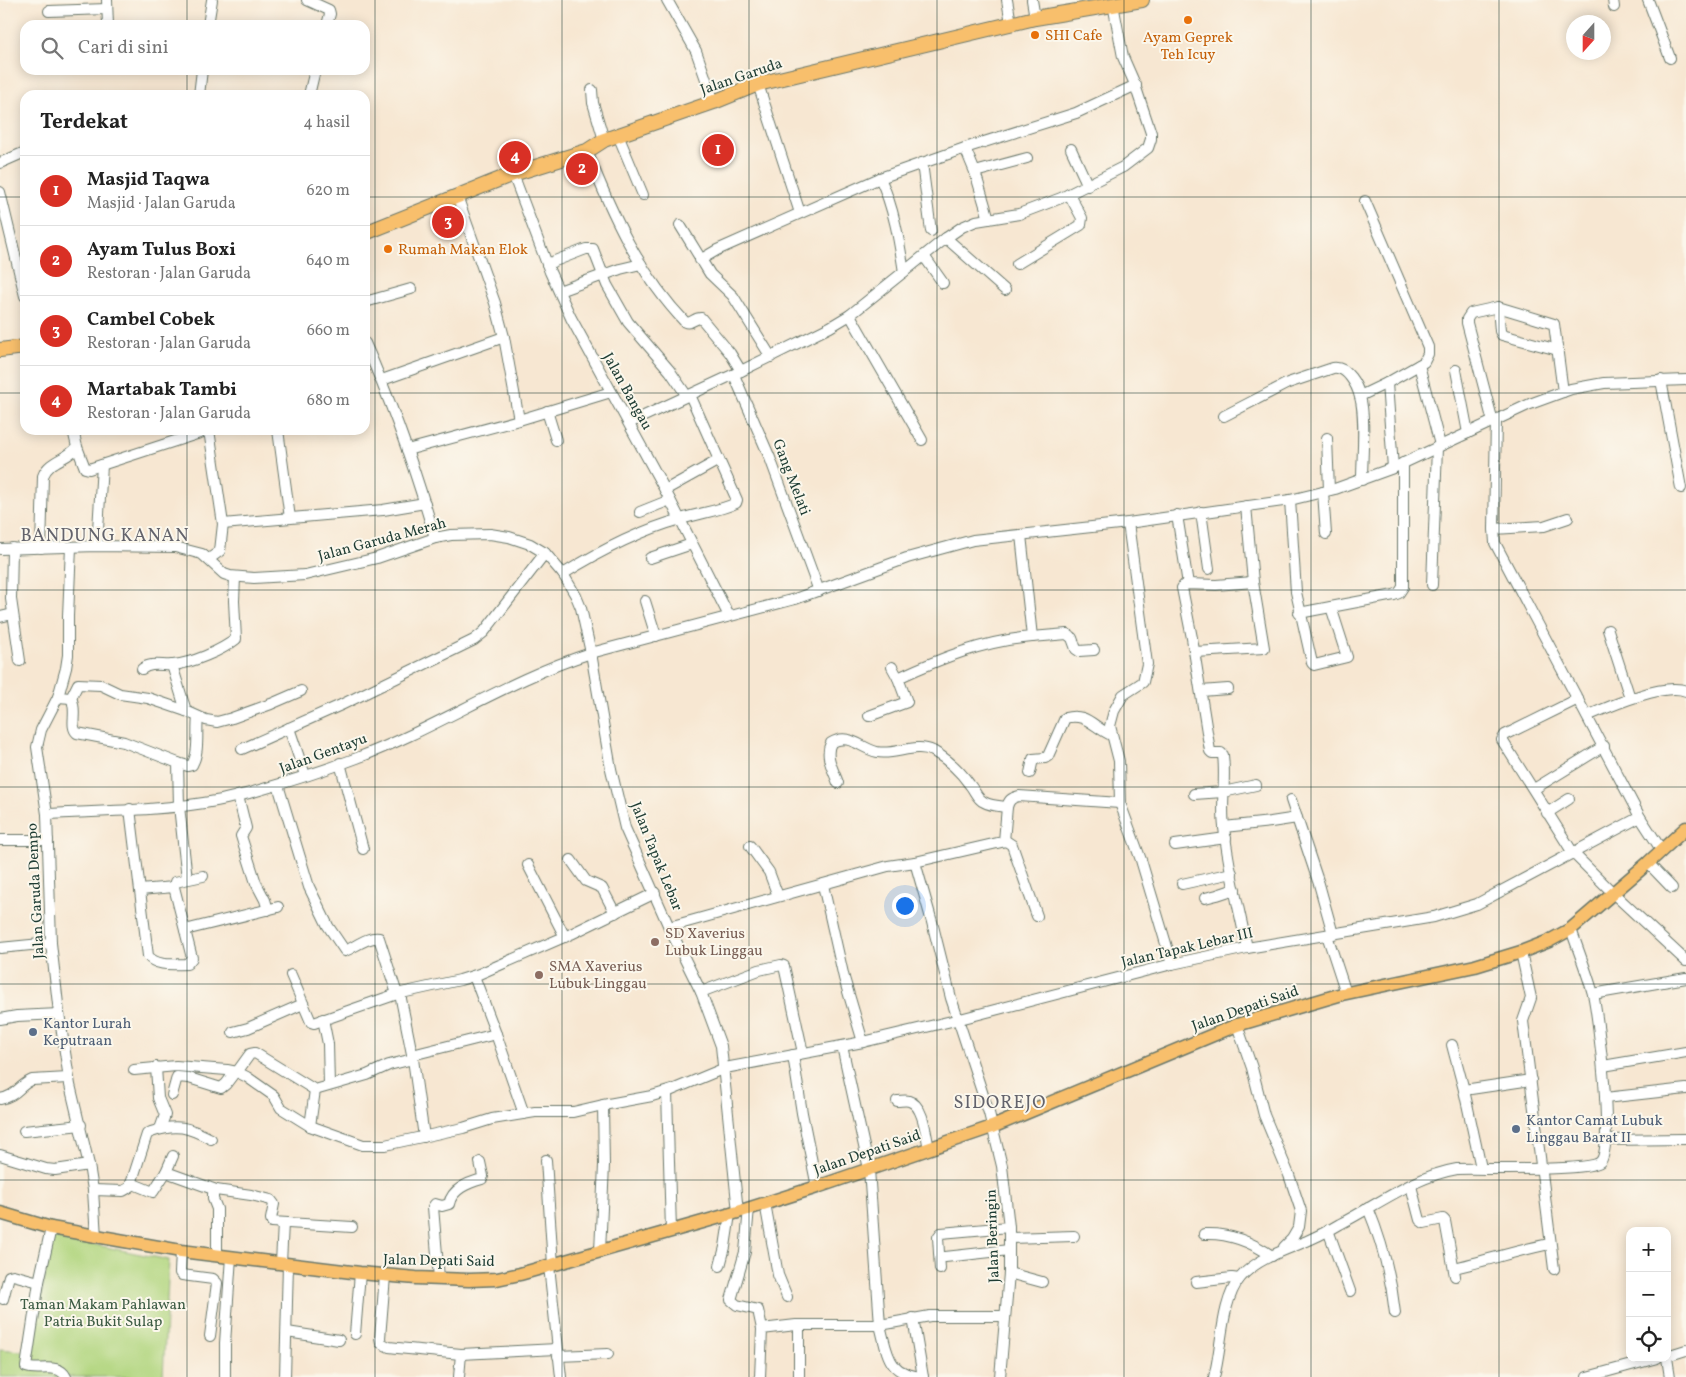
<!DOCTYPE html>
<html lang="id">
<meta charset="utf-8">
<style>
:root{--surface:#fff;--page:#f2f2f2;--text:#222;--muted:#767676;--line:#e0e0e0;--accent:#d93025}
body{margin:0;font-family:Vollkorn,serif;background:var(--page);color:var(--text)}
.controls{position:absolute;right:15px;bottom:15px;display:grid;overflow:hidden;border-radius:10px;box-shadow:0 2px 12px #0003}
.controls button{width:45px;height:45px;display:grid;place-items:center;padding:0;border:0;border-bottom:1px solid var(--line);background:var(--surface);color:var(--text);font:25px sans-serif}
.compass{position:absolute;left:1566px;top:15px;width:45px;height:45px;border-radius:50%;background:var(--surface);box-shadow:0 2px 12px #0003;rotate:201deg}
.you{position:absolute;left:904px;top:905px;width:18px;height:18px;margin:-12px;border:4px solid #fff;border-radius:50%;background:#1a73e8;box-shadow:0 0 0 8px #1a73e833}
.badge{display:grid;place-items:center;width:32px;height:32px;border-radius:50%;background:var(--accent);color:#fff;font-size:16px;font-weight:700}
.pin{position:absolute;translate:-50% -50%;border:2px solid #fff;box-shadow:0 1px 5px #0006}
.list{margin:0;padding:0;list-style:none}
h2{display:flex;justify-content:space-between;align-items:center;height:65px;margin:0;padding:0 20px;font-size:21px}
h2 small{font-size:16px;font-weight:400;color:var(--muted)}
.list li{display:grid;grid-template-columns:32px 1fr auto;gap:15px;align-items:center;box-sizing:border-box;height:70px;padding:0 20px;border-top:1px solid var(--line)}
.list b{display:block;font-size:19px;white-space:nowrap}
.list p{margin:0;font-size:16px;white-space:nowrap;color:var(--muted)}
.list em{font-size:16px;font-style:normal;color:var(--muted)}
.icon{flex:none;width:28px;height:28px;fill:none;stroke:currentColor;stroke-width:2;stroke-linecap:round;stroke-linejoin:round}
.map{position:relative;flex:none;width:1686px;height:1377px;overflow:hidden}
.search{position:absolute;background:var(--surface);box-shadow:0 2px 12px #0003;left:20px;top:20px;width:350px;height:55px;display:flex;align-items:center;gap:12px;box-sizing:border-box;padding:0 18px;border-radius:15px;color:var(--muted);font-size:19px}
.panel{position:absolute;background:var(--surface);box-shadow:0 2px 12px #0003;left:20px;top:90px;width:350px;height:345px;border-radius:15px}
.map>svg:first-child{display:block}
</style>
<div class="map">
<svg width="1686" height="1377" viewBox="0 0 1686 1377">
<rect width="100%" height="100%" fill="#fbf7ec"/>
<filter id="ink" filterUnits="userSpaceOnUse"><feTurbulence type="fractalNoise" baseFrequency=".02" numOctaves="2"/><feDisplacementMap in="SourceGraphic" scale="10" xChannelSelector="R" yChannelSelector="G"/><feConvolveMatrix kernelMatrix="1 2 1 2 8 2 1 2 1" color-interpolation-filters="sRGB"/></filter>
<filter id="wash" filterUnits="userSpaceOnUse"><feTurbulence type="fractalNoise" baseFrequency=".0096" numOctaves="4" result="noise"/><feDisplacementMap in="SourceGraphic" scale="20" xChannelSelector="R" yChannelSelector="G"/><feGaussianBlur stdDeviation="1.12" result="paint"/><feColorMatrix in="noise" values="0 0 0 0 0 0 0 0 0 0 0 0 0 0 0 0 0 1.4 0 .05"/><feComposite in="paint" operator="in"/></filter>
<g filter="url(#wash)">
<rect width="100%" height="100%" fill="#f7e7d2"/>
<polygon fill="#b1d57e" stroke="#688959" points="53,1236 169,1260 163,1377 0,1377 0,1349 30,1352"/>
</g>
<g filter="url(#ink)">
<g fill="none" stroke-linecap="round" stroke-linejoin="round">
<g stroke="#6b786b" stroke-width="12">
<g id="minor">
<polyline points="107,0 108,25"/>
<polyline points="307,0 329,10 330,14 327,25"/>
<polyline points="667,0 696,51 714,102"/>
<polyline points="1007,0 1011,23"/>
<polyline points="1032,0 1035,18"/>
<polyline points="1613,0 1614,7"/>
<polyline points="1648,0 1670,58"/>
<polyline points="49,11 107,9"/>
<polyline points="208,25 212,0"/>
<polyline points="758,84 800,213"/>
<polyline points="592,90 593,103 604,140"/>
<polyline points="199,95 202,70"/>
<polyline points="309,95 315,70"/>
<polyline points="618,135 643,195"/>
<polyline points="965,148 975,172 989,219"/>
<polyline points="1071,149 1088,186"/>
<path d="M587,151C611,212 639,274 685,322C691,325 695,317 701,318L730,353L741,371"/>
<polyline points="0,163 25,152"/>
<polyline points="922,163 931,231"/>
<polyline points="975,172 1027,158"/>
<polyline points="513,174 550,272 571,318 665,490 729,616"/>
<path d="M880,178C894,208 899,240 904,272"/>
<polyline points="0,192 25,296"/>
<polyline points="457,196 495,303 504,337 519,420"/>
<polyline points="680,225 710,274 733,296 771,357"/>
<polyline points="946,238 1005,290"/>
<polyline points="924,256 943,283"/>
<polyline points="700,260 717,250 880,178 965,148 1076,113 1136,85"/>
<polyline points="547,264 586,249 593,249 607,285 628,322 670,371 687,396"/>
<polyline points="1017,264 1081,225 1082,218 1069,194"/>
<polyline points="559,291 620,269 641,264"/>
<polyline points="365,302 411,289"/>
<polyline points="1498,307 1500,331 1502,335 1558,350"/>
<polyline points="850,315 922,440"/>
<path d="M365,343C393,406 416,472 435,538"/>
<polyline points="1419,365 1440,445"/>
<polyline points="1456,370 1468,433"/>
<polyline points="734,375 770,458 819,591"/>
<polyline points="382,380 504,337"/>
<polyline points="1661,380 1681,488"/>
<polyline points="1387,383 1393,468"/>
<polyline points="1360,396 1387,383 1424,362 1428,354 1428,347 1365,201"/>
<polyline points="547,411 556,440"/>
<path d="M1224,416L1288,383L1333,368C1347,366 1357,385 1360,397C1366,417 1362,458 1362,480"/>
<polyline points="1496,420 1494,529 1495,543 1640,817 1662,851"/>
<polyline points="1493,422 1467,323 1467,319 1471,313 1498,307 1554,324 1563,392"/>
<polyline points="629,423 741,371 830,327 850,315 946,238 962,227 976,221 1019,214 1061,198 1123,167 1148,148 1151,139 1151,133 1134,82 1123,57 1113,4"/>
<polyline points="209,430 223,524 220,551 209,559"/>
<polyline points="278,430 290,518"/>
<polyline points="1327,438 1329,490"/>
<polyline points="77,447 85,468 89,469 209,430"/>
<polyline points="407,450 519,420 611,392"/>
<polyline points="665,490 719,460"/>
<polyline points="1323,492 1326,534"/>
<polyline points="1290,500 1296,592 1312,663 1314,665 1347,657 1331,607"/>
<path d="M1246,506L1253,582L1216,585L1188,584L1184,585L1182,588L1192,638L1210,751L1212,753H1221L1223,755C1226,779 1221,803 1224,827C1228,868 1239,908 1247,948"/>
<polyline points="640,512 670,500"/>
<polyline points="1201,512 1209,569"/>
<polyline points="1177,515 1188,584"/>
<polyline points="1128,523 1147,664 1143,682 1123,695 1114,711 1110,726 1119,761 1120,803 1141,860 1172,964"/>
<polyline points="223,524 383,510 425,503"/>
<polyline points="1494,529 1544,526 1568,518"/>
<polyline points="97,546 102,465"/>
<polyline points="71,547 68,616 68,655 66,668 58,697 41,730 37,747 47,814 51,943 59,1013 70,1085 89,1165 93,1190 96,1237"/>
<polyline points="12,548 11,599 20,661"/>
<path d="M41,548L43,476C49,460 67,460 77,447L73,430"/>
<polyline points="0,549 97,546 175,547 202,554 224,574 230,576 254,578 305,575 326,570 377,558 435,538 451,535 490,534 509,537 530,544 545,553 563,574 576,596 581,608 591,653 611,769 625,828 669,927 701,992 721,1046 738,1212"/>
<polyline points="650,558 692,544"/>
<path d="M563,574C600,551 638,531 681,519C699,513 720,511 736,503L737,500L690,395"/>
<polyline points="1432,585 1437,447"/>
<polyline points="645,601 656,636"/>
<polyline points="1299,613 1394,595 1399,593 1403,587 1403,463"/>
<polyline points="0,617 13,614"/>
<polyline points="1608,630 1630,698"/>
<polyline points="1032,637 1067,634 1072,638 1076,649 1079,651 1094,650"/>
<polyline points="1195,652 1264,648 1253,582"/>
<polyline points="172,665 186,711"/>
<polyline points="892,667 898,678"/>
<path d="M142,669C151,662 162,666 173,665C192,663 221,651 236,639L234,601L235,577"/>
<polyline points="1201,691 1228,689"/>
<polyline points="58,697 71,698 78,684 101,685 120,694 148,698 186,711 206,720 217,722 232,718 271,704 301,691"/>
<path d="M71,698C78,711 69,726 77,733L124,742L178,763L179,806L187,879"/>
<polyline points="1578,699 1505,735 1502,740 1573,853 1613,893 1686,961"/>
<path d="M869,716L907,702L898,678C941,658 984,641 1032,637L1021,535"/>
<path d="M1587,716C1608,707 1664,682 1686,691"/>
<polyline points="289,728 305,775"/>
<polyline points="242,749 341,705 474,640 484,632 545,553"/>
<path d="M178,763L188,766L192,765C200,751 196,732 198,717"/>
<polyline points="340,763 363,849"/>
<path d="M1030,773L1033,759L1045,758L1048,756L1065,718C1086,712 1093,727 1111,735"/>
<path d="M838,783C834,771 824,756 831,743C849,732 860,748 877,752C895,756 915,742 933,751C947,759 961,772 970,785C975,791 977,799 984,802C991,806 1000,806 1007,807"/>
<path d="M278,785L309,887L328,926L345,951C355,947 368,936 379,938L397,994"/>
<polyline points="1534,789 1604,746"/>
<polyline points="1194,794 1223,792 1256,785"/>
<polyline points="238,796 246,828 241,836 256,883 265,900 268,910"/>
<polyline points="1291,800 1319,884 1333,934"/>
<path d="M130,809L148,956C157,967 174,964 187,964L192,958L174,887"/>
<polyline points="1547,813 1569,799"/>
<path d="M47,814C103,811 161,811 216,801C228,799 241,795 253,792C288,782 323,771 357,758C437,728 509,679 591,653L795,599L907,558L973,540L1128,523L1290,500L1335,489L1393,468L1530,404L1571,389L1604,383L1686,380"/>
<polyline points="1224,827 1271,822 1297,818"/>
<polyline points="0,840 48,840"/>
<path d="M1004,841L1007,807C1009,800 1011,798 1019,796L1120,803"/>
<polyline points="1175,845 1226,838"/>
<polyline points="750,846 769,872 778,896"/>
<polyline points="571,860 586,881 602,888 615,913"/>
<polyline points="915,862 932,922 951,998 989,1113 1002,1166 1009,1227 1009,1273 1000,1377"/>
<polyline points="1648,863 1672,888"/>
<polyline points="528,865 565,937"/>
<polyline points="1182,884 1232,873"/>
<polyline points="823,885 844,978 863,1042"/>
<polyline points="140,890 174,887 175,882 203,876"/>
<polyline points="1205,898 1217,895 1235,889"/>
<polyline points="669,927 888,866 915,862 1006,841 1012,845 1037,916"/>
<polyline points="185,930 278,907"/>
<polyline points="1327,935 1346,993"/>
<polyline points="0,948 51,943"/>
<polyline points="1521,952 1531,998 1523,1021 1554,1269"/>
<polyline points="291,975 311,1022 314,1023 397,994 460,980 479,974 571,934 655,893"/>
<polyline points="701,992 759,970 781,965 784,966 803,1053"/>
<polyline points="400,994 413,1059 424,1137"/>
<polyline points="1593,994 1686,978"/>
<polyline points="0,1019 17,1016 59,1014"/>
<polyline points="323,1019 328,1044 329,1085"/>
<polyline points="1237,1025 1252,1068 1264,1115 1289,1175 1301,1211 1299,1227 1292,1239 1284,1247"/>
<polyline points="233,1032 248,1028 303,1004"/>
<polyline points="496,1034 524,1114"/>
<polyline points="1452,1045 1464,1090 1481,1168"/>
<path d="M842,1046L869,1169L880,1325C888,1355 887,1374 923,1377"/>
<polyline points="412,1055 496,1034 474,976"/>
<polyline points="793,1055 802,1113 817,1187"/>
<polyline points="1603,1066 1686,1052"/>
<polyline points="156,1067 158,1098 165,1115 160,1129"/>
<polyline points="134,1070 176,1066 227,1070 237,1072 247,1077 274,1096 281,1108 310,1126 363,1145 385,1145 463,1128 492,1119 535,1112 573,1112 603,1105 652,1096 672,1090 725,1068 863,1042 960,1019 1172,964 1247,948 1434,917 1477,904 1640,817"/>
<polyline points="237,1072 250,1054 255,1053 315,1090 367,1075 389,1065 413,1059"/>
<polyline points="1464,1090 1531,1080"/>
<polyline points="667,1092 671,1231"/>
<polyline points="172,1095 177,1077 189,1078 221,1088 226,1084 235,1072"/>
<polyline points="1605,1098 1686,1089"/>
<path d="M0,1099C17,1096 18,1086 32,1080L68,1078"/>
<path d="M897,1101C901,1101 906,1100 909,1101C924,1105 926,1136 929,1149"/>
<polyline points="310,1126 315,1090"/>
<polyline points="24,1131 81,1125"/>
<polyline points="1605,1140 1686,1139"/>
<polyline points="0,1155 46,1169 55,1170 89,1165"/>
<polyline points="173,1156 166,1172 216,1190 251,1195 271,1200 274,1204 271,1219 272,1222 352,1227"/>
<polyline points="546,1160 553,1265"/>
<polyline points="131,1183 153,1192 166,1172"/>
<polyline points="1411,1186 1420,1220 1424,1223 1443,1219 1445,1221 1455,1276"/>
<path d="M93,1190L123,1191L130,1187L147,1134L151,1132C177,1123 188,1127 211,1139"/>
<polyline points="216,1190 213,1194 213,1199 217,1209 217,1255"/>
<polyline points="765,1203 778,1275 787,1297"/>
<polyline points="749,1208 745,1252 731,1300 737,1305 758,1310 762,1329"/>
<path d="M1368,1208C1382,1242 1391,1276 1395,1313"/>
<path d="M51,1228L39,1282L26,1367C38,1372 59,1362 66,1377"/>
<polyline points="1328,1230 1350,1291"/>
<path d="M1204,1234C1228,1233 1252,1242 1272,1256"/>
<polyline points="1009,1238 1074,1236"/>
<polyline points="181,1251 180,1273 182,1275 213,1279 217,1283 210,1336"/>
<polyline points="600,1251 604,1165 603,1105"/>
<polyline points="945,1257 1009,1250"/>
<polyline points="281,1263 283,1223"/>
<polyline points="549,1266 561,1377"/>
<polyline points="720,1266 725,1247 730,1214"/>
<path d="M1454,1268C1486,1261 1518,1250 1550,1244"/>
<polyline points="940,1269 938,1237 941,1233 1009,1227"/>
<polyline points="1009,1273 1042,1282"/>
<polyline points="385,1276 380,1338 381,1343 389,1347 398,1348 461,1354 557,1349"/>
<path d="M439,1278L433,1207L435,1204L442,1206L449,1204C452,1189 468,1183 482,1179L483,1176L480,1162"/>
<polyline points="1196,1282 1232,1278 1239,1279"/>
<polyline points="3,1299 9,1276 13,1275 39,1282"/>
<polyline points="913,1318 923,1377"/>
<polyline points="799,1325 799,1376"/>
<polyline points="287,1332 339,1340"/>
<polyline points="355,1334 360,1273"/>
<polyline points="558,1356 608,1354"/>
<polyline points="1667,1356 1686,1350"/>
<polyline points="1667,1358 1670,1377"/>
<polyline points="225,1377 225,1343 231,1257"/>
<polyline points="285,1377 288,1264"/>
<polyline points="459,1377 461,1354"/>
<polyline points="760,1377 762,1329 796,1325 880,1325 930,1316 1005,1316"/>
<path d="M1214,1377C1222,1348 1221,1301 1240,1278C1257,1258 1286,1250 1309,1240C1320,1235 1330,1230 1340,1224C1377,1205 1415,1176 1457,1169C1478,1168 1588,1172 1600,1162C1615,1150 1598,1016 1593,994C1587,972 1578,950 1571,929"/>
<polyline points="1587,1377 1657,1358"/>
</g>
</g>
<g stroke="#6b786b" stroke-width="15">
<polyline id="major" points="0,1213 51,1228 181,1251 360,1273 416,1278 469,1280 497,1279 520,1274 738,1212 817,1187 992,1127 1237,1025 1342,994 1475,966 1521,952 1549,941 1571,929 1648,863 1686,828"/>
</g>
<g stroke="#6b786b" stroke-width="16">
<g id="highway">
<polyline points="365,233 513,174 587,151 604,140 714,102 758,84 1035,18 1142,0"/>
<polyline points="0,350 25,347"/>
</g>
</g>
<use href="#minor" stroke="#fff" stroke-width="10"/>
<use href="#major" stroke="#f8bf6c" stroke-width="12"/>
<use href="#highway" stroke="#f8bf6c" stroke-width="14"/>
</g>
</g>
<path fill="none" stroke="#1f3d34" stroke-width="1" stroke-opacity="0.55" d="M187,0V25M375,0V1377M562,0V1377M749,0V1377M937,0V1377M1124,0V1377M1311,0V1377M1499,0V1377M187,70V95M0,197H25M365,197H1686M0,393H25M365,393H1686M187,430V1377M0,590H1686M0,787H1686M0,984H1686M0,1180H1686"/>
<g fill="#e8710a" stroke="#fbf7ec" stroke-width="2">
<circle cx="1188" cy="20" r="5"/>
<circle cx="1035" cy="35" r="5"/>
<circle cx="388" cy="249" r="5"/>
</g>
<g fill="#8d6e63" stroke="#fbf7ec" stroke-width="2">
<circle cx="655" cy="942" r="5"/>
<circle cx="539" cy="975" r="5"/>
</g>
<g fill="#5c6f8a" stroke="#fbf7ec" stroke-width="2">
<circle cx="33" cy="1032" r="5"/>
<circle cx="1516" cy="1129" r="5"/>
</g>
<g text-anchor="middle" stroke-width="4" stroke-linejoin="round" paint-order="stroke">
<g font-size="15" fill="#c56008" stroke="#fbf7ec" text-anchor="start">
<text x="1045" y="40">SHI Cafe</text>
<text x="1188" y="42" text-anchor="middle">Ayam Geprek<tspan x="1188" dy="17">Teh Icuy</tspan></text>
<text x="398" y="254">Rumah Makan Elok</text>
</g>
<g font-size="15" fill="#1f3d34" stroke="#fbf7ec">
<text transform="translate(741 76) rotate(-19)" y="5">Jalan Garuda</text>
<text transform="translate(628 391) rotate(61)" y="5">Jalan Bangau</text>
<text transform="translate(792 477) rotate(69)" y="5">Gang Melati</text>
<text transform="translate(382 539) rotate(-15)" y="5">Jalan Garuda Merah</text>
<text transform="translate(323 753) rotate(-20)" y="5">Jalan Gentayu</text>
<text transform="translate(657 856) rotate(68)" y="5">Jalan Tapak Lebar</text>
<text transform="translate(35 891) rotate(-93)" y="5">Jalan Garuda Dempo</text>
<text transform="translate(1187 947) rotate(-13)" y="5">Jalan Tapak Lebar III</text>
<text transform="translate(1245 1008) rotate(-19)" y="5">Jalan Depati Said</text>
<text transform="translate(867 1152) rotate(-19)" y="5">Jalan Depati Said</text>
<text transform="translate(992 1236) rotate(-92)" y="5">Jalan Beringin</text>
<text transform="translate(439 1260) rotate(1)" y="5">Jalan Depati Said</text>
</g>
<g font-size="15" fill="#785e54" stroke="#fbf7ec" text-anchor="start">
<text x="665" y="938">SD Xaverius<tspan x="665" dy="17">Lubuk Linggau</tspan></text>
<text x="549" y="971">SMA Xaverius<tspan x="549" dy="17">Lubuk Linggau</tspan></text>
</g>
<g font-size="15" fill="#4e5e75" stroke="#fbf7ec" text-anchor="start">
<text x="43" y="1028">Kantor Lurah<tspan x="43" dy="17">Keputraan</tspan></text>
<text x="1526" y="1125">Kantor Camat Lubuk<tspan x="1526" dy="17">Linggau Barat II</tspan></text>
</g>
<g font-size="15" fill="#3c5b43" stroke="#fbf7ec">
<text x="103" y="1309">Taman Makam Pahlawan<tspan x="103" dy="17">Patria Bukit Sulap</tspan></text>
</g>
<g font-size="18" letter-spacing="1" fill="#63636c" stroke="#fbf7ec">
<text x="105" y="541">BANDUNG KANAN</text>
<text x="1000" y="1108">SIDOREJO</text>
</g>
</g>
</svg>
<div class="controls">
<button>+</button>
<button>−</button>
<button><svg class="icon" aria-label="locate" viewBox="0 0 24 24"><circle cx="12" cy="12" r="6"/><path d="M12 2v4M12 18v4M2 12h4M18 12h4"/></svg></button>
</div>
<svg class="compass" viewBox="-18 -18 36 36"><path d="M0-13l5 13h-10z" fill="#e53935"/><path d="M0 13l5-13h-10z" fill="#767676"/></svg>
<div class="you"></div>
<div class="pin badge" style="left:718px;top:150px">1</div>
<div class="pin badge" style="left:582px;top:169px">2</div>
<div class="pin badge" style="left:448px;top:222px">3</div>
<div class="pin badge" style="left:515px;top:157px">4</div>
<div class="search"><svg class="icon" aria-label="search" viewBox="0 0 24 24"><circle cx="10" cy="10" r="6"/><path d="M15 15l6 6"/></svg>Cari di sini</div>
<section class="panel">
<h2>Terdekat<small>4 hasil</small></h2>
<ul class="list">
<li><span class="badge">1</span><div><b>Masjid Taqwa</b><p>Masjid · Jalan Garuda</p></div><em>620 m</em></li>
<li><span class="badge">2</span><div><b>Ayam Tulus Boxi</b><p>Restoran · Jalan Garuda</p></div><em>640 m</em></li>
<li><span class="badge">3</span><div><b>Cambel Cobek</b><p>Restoran · Jalan Garuda</p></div><em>660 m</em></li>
<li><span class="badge">4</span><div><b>Martabak Tambi</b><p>Restoran · Jalan Garuda</p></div><em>680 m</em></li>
</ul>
</section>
</div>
